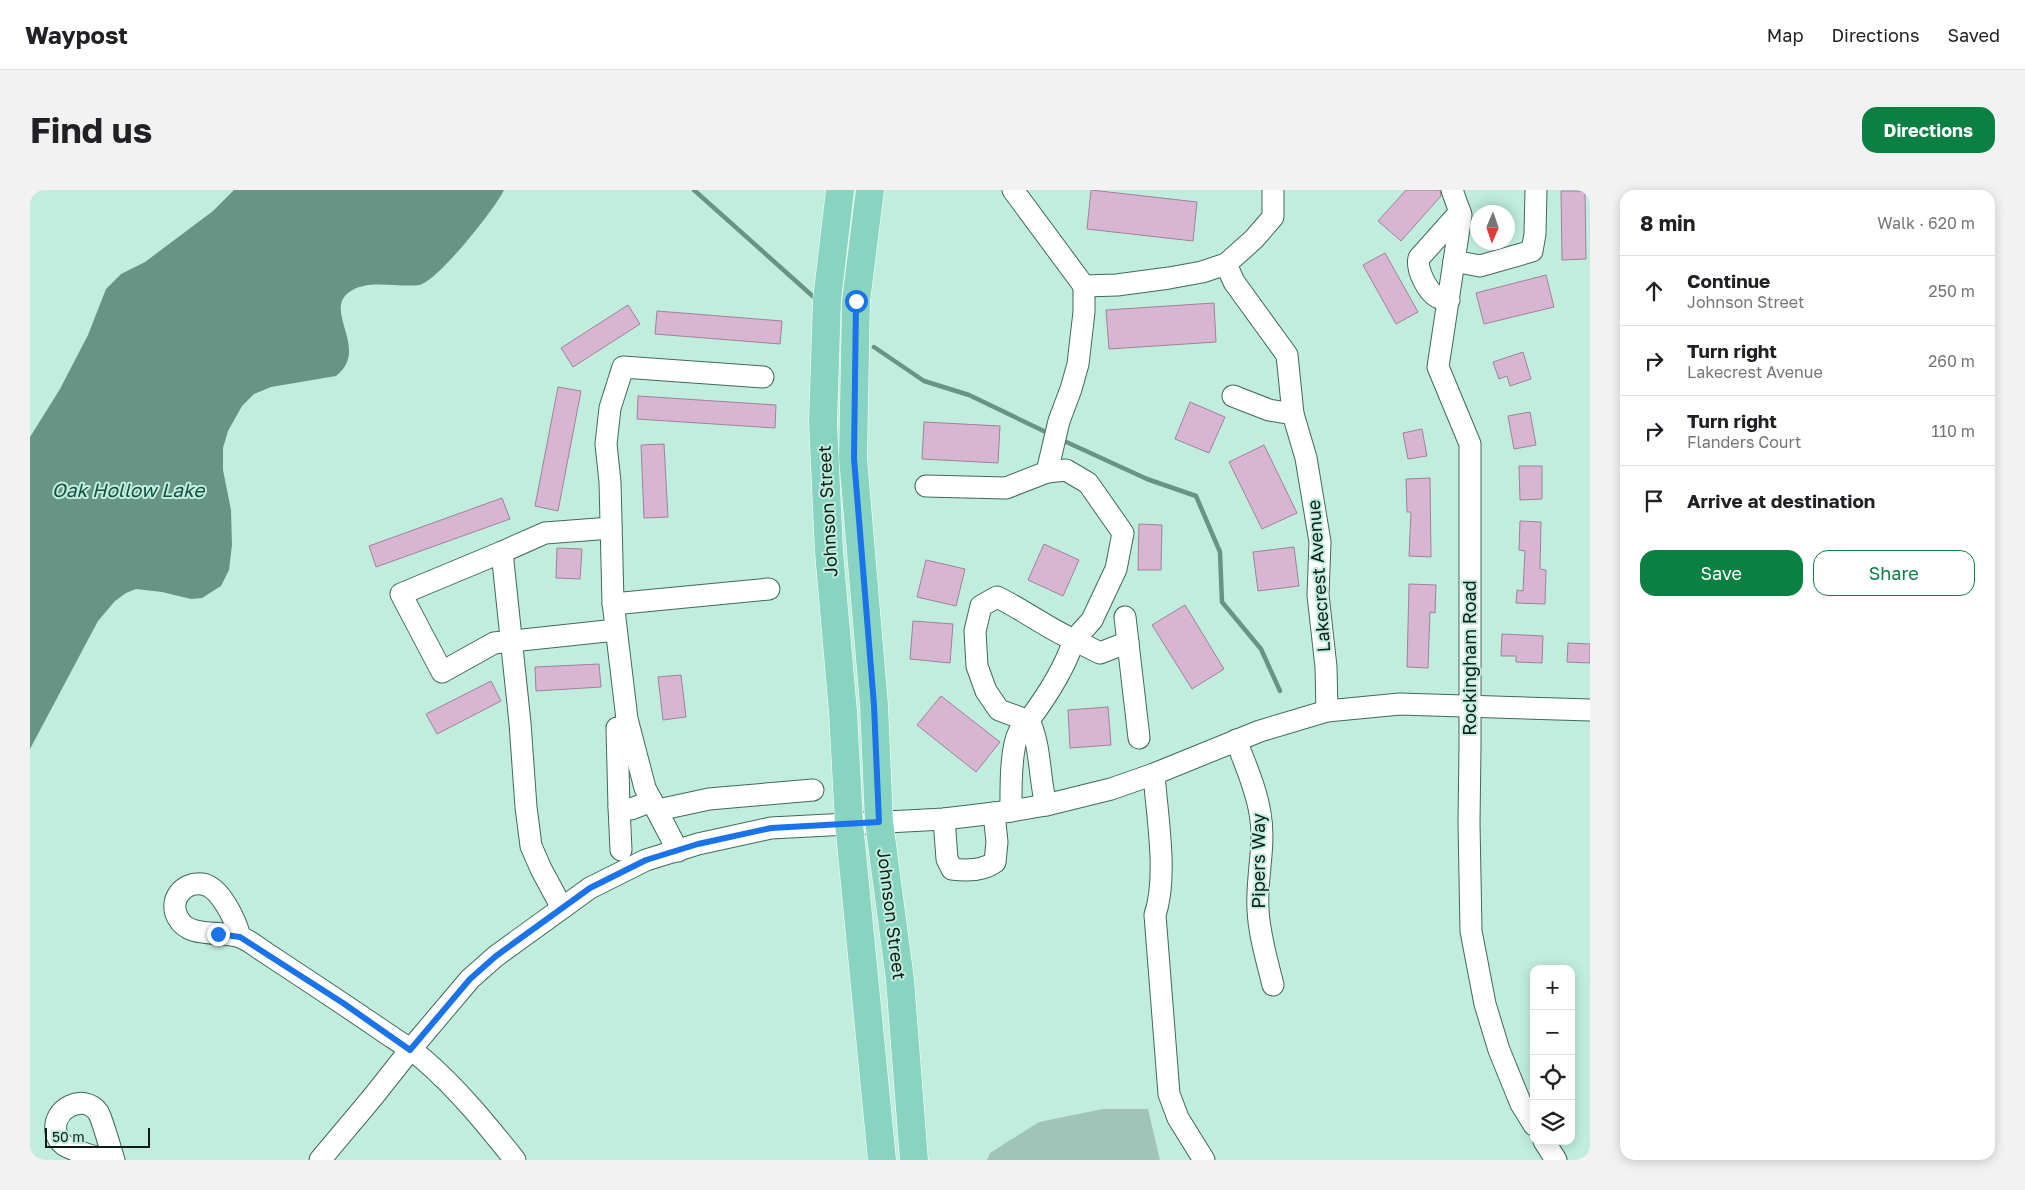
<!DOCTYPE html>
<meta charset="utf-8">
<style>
:root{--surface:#fff;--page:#f2f2f2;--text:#202124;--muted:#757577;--line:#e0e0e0;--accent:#0b8043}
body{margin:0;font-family:"Golos Text",sans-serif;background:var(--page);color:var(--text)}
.controls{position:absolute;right:15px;bottom:15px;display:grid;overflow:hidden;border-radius:10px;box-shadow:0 2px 12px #0003}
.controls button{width:45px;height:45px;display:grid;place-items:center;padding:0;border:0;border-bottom:1px solid var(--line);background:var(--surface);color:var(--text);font:25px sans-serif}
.compass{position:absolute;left:1440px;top:15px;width:45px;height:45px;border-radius:50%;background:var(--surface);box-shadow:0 2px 12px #0003;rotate:182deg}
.scale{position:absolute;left:15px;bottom:12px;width:105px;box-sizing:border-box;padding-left:5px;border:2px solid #0c1c17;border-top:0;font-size:14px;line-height:18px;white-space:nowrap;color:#0c1c17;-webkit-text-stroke:4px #c1edde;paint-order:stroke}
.stop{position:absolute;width:15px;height:15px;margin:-11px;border:4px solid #1a73e8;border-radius:50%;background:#fff}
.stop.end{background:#1a73e8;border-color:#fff;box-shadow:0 1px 5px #0008}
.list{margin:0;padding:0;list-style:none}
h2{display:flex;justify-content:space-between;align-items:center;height:65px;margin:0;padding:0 20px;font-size:21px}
h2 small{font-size:16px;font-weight:400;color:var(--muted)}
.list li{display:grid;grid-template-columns:32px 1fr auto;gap:15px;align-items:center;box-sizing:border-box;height:70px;padding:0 20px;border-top:1px solid var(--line)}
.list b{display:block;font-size:19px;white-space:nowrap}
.list p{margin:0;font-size:16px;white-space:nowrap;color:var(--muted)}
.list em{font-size:16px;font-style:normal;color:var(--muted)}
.actions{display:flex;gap:10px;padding:15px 20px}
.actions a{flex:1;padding:11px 0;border:1px solid var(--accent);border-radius:15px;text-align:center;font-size:18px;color:var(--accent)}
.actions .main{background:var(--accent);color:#fff}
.icon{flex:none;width:28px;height:28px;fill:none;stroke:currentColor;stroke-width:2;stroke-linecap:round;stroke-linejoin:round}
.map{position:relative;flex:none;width:1560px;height:970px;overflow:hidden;border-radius:15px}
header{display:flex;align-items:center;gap:30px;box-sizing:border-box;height:70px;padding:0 25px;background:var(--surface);border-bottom:1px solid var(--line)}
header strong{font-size:24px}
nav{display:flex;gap:28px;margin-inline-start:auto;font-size:18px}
.intro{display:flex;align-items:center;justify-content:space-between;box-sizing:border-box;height:120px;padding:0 30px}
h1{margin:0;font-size:35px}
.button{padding:12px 22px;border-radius:15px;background:var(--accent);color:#fff;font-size:18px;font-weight:700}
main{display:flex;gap:30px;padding:0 30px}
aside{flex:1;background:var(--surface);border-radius:15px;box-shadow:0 2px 12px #0003}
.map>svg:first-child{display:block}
</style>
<header>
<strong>Waypost</strong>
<nav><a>Map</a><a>Directions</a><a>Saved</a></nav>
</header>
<div class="intro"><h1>Find us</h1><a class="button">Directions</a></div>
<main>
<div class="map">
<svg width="1560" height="970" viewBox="0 0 1560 970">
<rect width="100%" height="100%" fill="#c1edde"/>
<polygon fill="#a1c3b8" points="1073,919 1118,919 1130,970 957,970 960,963 1009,932"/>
<path fill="#679485" d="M204,0H474C465,19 407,92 389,95C368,98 336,88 318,103C294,122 340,160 306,186L241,197L224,204L212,216L198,241L193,258V280L201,320L202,355L199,380L191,396L172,408L161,409L132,402L106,399L96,403L85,411L68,431L0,559V247L30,199L58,145L76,99L91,84L115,72L183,21Z"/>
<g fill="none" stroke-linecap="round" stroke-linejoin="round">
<g stroke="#679485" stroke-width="4.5">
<polyline points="664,0 787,110"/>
<polyline points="844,157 894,191 939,205 1020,244"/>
<polyline points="1032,250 1117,289 1166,306 1190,362 1192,412 1231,459 1250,501"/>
</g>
</g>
<g fill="#d8b5d0" stroke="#a08299">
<polygon points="1061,0 1167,12 1163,51 1057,39"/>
<polygon points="1376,0 1410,0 1411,6 1371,51 1348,31"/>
<polygon points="1531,1 1555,1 1556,69 1532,70"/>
<polygon points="1355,63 1388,122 1366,134 1333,75"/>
<polygon points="1516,85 1524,117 1454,134 1446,103"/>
<polygon points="1184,113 1186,152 1079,159 1076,120"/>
<polygon points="598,115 610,134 543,177 531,158"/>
<polygon points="627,121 752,131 750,154 625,144"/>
<polygon points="1493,162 1501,189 1480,196 1477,186 1469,189 1463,172"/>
<polygon points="528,197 551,201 528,321 505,316"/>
<polygon points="608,206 746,215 745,238 607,229"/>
<polygon points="1160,212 1195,227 1179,263 1145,249"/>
<polygon points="1500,222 1506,255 1484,259 1478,226"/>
<polygon points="894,232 970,236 968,273 892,269"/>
<polygon points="1392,239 1397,266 1378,269 1373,243"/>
<polygon points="634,254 638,327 614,328 611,255"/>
<polygon points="1234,255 1267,323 1232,339 1199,272"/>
<polygon points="1489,276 1512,276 1512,309 1490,310"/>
<polygon points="1400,288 1401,367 1379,366 1381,322 1377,322 1376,289"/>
<polygon points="472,308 480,329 346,377 339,356"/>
<polygon points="1490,331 1511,332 1510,379 1516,380 1515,414 1486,413 1487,400 1493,401 1495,361 1489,360"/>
<polygon points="1109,334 1132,335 1131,380 1108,380"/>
<polygon points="1014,354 1049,370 1033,406 998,390"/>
<polygon points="1264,357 1269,396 1228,401 1223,362"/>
<polygon points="527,358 552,359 550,389 526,388"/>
<polygon points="896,370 935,379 926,416 887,407"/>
<polygon points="1379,394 1406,395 1405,423 1400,422 1398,478 1377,477"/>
<polygon points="1155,415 1194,479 1162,499 1122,435"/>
<polygon points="883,431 923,434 920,473 880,469"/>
<polygon points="1472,444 1513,446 1512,473 1486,472 1486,466 1471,466"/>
<polygon points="1538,453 1560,454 1560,473 1537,472"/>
<polygon points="569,474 571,497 506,501 505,477"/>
<polygon points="651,485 656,527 633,530 628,487"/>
<polygon points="461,491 471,511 407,544 396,524"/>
<polygon points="911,506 970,552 946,582 887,535"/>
<polygon points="1078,517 1081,555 1040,558 1038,520"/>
</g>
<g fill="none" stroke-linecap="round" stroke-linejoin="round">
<g stroke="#41685c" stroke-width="23">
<g id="minor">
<polyline points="983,0 1054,96 1087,95 1139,88 1172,82 1196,74 1224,49 1243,27 1243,0"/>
<polyline points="1422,0 1431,25 1408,177 1440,254 1440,557 1439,633 1441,741 1455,814 1469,860 1491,914 1504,935"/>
<polyline points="1424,71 1450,76 1502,61 1505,44 1506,0"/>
<polyline points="1196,74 1204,92 1257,165 1263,224"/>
<path d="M1419,110C1415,109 1410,108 1407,107C1397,101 1386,79 1389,68L1430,22"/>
<polyline points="1203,206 1239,220 1263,224 1276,268 1290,352 1288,405 1296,477 1297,521"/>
<polyline points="896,296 976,298 1017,282 1029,231 1041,199 1048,174 1054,122 1054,96"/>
<polyline points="472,362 371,404 412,482 464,453 586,440"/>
<polyline points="583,414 739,399"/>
<polyline points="1095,427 1109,548"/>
<polyline points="587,538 589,617 601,619 622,611"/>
<path d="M1206,550C1215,574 1226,598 1230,623C1236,655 1226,687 1228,719C1229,745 1237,770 1243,795"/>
<path d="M1124,584C1127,626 1138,686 1125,725L1139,904L1148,928L1174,970"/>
<path d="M1016,615C1009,588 1011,555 999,531L969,520L956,501L947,476L945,441L951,416L967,407C994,420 1017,438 1044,450L1062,430L1086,379L1093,343L1058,293L1036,280L1017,282"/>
<polyline points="589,617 591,660"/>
<polyline points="628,620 679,609 783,600"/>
<path d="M981,621C981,601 980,559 989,542C992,537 996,534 999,530C1017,506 1035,477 1044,450L1070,463L1098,452"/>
<path d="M914,629L917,669L922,679C937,681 953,681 965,672L967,652L964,623"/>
<polyline points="648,661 615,598 597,529 583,412 580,292 576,254 580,218 593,177 733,187"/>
<polyline points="532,718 511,679 501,656 496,617 490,533 472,362 515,343 581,338"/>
<path d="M210,747C206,731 190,696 172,694C153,692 138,710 148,728C159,749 191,740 210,747C219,750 228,758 236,763C274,788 312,813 350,839C364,849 380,858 393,869C428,899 457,935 485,970"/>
<polyline points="1514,951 1526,970"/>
<path d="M74,970C62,965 45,962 34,955C30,952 27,947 26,942C22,918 54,903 68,922C72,928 81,961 84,970"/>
<polyline points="290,970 342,908 380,860 440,789 466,766 560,698 616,670 668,654 741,638 914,629 981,621 1016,615 1081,599 1124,584 1230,541 1297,521 1370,514 1560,520"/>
</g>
</g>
<g stroke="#fff" stroke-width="29">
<g id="major">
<polyline points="810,0 797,110 793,232 799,362 813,522 819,633 852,970"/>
<polyline points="840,0 826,111 823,268 844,515 849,632 870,790 884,970"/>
</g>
</g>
<use href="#minor" stroke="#fff" stroke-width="21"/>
<use href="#major" stroke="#89d4c1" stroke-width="28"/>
</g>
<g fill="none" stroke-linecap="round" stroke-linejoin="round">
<polyline stroke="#1a73e8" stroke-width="6" points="188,744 210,747 313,813 380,860 440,789 466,766 560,698 616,670 668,654 741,638 849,632 844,515 824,268 826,111"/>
</g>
<g text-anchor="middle" stroke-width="4" stroke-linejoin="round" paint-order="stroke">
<g font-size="18" fill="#0c1c17" stroke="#c1edde">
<text transform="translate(798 321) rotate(-93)" y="6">Johnson Street</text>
<text transform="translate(1289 386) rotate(-94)" y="6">Lakecrest Avenue</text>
<text transform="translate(1440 468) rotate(-90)" y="6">Rockingham Road</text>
<text transform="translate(1229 671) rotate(-90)" y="6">Pipers Way</text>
<text transform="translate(861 724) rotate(83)" y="6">Johnson Street</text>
</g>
<g font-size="19" font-style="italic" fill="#135141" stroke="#c1edde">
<text x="98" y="307">Oak Hollow Lake</text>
</g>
</g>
</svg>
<div class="controls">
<button>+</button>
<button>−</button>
<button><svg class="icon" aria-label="locate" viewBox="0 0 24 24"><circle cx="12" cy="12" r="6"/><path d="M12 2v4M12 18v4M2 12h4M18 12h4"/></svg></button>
<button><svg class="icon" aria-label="layers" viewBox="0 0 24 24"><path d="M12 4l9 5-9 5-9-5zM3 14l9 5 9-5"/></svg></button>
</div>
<svg class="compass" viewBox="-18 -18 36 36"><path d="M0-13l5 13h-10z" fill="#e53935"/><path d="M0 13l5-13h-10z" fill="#757577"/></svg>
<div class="scale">50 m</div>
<div class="stop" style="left:826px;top:111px"></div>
<div class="stop end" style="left:188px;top:744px"></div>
</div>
<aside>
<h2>8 min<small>Walk · 620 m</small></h2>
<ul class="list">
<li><svg class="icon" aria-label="ahead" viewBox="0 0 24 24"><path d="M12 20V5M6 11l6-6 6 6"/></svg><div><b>Continue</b><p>Johnson Street</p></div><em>250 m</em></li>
<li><svg class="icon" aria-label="right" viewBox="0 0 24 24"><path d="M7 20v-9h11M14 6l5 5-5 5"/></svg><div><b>Turn right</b><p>Lakecrest Avenue</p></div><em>260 m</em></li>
<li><svg class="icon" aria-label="right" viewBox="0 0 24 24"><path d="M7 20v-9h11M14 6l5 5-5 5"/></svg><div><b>Turn right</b><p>Flanders Court</p></div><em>110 m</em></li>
<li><svg class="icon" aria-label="arrive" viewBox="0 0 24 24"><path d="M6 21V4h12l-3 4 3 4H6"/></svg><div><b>Arrive at destination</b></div></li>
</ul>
<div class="actions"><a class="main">Save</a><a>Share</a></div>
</aside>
</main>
